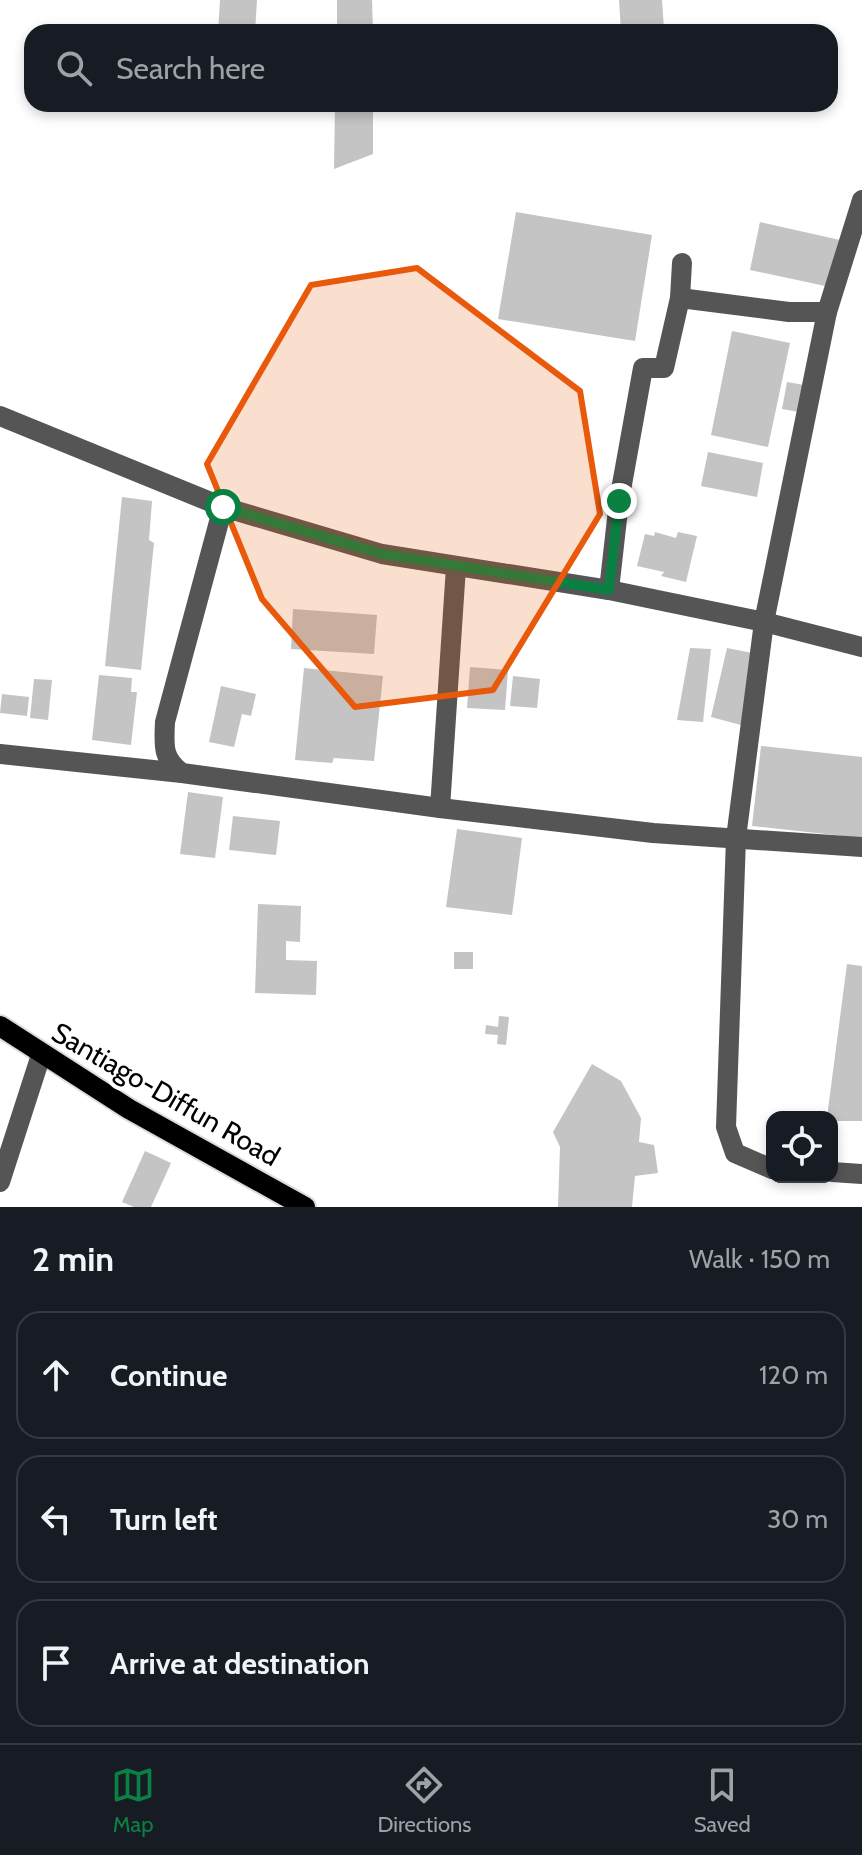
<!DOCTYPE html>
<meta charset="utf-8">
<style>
:root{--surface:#171b24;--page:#242831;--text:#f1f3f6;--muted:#9ea1a6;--line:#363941;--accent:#0b8043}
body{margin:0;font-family:Cabin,sans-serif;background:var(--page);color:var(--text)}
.controls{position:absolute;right:24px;bottom:24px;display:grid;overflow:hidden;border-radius:16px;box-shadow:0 4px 12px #0003}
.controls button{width:72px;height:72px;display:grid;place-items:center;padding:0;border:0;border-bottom:2px solid var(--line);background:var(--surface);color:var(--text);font:40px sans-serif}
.stop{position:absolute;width:24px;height:24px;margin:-18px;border:6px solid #0b8043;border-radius:50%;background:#fff}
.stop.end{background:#0b8043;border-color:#fff;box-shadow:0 2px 8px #0008}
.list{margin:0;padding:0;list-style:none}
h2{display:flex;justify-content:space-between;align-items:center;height:104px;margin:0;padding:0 32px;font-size:34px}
h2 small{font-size:26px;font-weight:400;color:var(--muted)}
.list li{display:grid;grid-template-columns:52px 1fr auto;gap:24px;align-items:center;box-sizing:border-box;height:128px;margin:0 16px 16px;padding:0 16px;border:2px solid var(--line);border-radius:24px}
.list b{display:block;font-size:30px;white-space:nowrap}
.list em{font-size:26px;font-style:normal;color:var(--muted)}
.icon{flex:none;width:44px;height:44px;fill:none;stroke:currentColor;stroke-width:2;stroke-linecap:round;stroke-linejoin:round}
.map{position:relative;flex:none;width:862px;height:1207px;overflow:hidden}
.search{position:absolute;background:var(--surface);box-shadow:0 4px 12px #0003;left:24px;right:24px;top:24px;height:88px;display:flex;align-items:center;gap:20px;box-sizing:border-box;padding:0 28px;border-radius:24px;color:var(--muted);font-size:30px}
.sheet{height:536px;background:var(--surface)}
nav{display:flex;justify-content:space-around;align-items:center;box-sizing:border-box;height:112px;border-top:2px solid var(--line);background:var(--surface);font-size:22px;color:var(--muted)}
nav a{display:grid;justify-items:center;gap:4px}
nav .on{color:var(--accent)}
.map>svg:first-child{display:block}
</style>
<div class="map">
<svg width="862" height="1207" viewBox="0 0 862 1207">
<rect width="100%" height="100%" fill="#fff"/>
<g fill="#c4c4c4">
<polygon points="220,0 257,0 255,32 218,32"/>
<polygon points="337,0 372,0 373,32 337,32"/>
<polygon points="619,0 662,0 664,29 621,32"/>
<polygon points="335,104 373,104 373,154 334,169"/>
<polygon points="516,212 652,235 635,341 498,319"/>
<polygon points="760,222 840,240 830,287 750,270"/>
<polygon points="732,331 790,343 768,447 711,435"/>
<polygon points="787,382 804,385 799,412 782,409"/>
<polygon points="708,452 763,463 757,497 701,486"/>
<polygon points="122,497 152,501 149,540 154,543 141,670 105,666"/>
<polygon points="655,532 676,538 678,532 697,536 686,582 661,576 664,572 637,566 645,534 654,536"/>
<polygon points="293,609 377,615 374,654 291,649"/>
<polygon points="690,648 711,649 703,722 677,720"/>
<polygon points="727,648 752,653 741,725 711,717"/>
<polygon points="470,667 508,670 505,710 467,708"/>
<polygon points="304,668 383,676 374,761 334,758 332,763 295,760"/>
<polygon points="99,675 132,678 131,692 137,692 131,745 92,740"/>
<polygon points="513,676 540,679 537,708 510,706"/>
<polygon points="34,679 52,680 48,720 30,718"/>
<polygon points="221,686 256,694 251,716 242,714 234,747 209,742"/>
<polygon points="2,694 29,697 27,716 0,713"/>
<polygon points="761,746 862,757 862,838 752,826"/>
<polygon points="188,792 223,797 215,858 180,854"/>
<polygon points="233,816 280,821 276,855 229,850"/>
<polygon points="457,829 522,838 512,915 446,907"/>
<polygon points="258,904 301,906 300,942 286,941 286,960 317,961 316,995 255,993"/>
<rect x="454" y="952" width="19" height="17"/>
<polygon points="847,964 862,966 862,1121 832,1121 832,1117 827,1117"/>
<polygon points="499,1016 509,1017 506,1045 497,1044 498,1035 485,1034 486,1025 498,1027"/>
<polygon points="592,1064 621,1081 641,1118 639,1142 654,1145 658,1173 635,1176 632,1207 558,1207 560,1147 553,1132"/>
<polygon points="145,1151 171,1163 151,1207 134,1207 122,1202"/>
</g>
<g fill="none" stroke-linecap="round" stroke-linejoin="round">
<g stroke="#dbdbdb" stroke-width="24">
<polyline id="major" points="0,1026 129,1109 305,1207"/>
</g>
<g stroke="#555" stroke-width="20">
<polyline points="680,298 789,312 827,312"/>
<polyline points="0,416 223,507 382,554 609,590 764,622 862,647"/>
<path d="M223,507L165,722C164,746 162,758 182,773L440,808L653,833L862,847"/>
<polyline points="609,590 619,501 643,368 664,368 680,298 682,263"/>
<polyline points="0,754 182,773"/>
<polyline points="440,808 456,567"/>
<polyline points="772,1169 735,1153 726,1127 736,838 764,622 827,312 862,200"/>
<polyline points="832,1172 862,1174"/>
<polyline points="0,1182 41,1055"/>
</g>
<use href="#major" stroke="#000" stroke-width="20"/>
</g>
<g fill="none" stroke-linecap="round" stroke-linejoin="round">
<polyline stroke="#0b8043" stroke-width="10" points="223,507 382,554 609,590 619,501"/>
</g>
<path fill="#e8590c" fill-opacity="0.2" stroke="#e8590c" stroke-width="6" stroke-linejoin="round" d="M417,268L580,391L600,514L493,690L355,707L262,599L207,464L311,285Z"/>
<g text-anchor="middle" stroke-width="8" stroke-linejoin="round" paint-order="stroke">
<g font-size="28" fill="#000" stroke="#fff">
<text transform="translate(166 1094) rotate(30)" y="10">Santiago-Diffun Road</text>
</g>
</g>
</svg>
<div class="controls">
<button><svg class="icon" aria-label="locate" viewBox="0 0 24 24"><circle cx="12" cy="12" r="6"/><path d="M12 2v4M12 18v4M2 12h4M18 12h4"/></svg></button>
</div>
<div class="stop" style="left:223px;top:507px"></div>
<div class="stop end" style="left:619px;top:501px"></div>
<div class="search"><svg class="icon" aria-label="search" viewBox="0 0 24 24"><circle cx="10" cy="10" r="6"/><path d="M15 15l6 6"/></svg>Search here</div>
</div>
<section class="sheet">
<h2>2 min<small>Walk · 150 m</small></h2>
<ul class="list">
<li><svg class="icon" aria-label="ahead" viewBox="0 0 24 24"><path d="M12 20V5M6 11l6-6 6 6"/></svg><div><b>Continue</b></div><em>120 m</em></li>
<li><svg class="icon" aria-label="left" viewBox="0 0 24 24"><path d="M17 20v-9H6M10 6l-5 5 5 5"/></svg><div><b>Turn left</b></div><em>30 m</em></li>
<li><svg class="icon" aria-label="arrive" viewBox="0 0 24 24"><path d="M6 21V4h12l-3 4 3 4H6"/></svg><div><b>Arrive at destination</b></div></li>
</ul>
</section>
<nav>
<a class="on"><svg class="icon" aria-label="map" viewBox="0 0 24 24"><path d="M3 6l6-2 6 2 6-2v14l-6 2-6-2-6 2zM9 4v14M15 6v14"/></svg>Map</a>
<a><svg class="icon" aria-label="directions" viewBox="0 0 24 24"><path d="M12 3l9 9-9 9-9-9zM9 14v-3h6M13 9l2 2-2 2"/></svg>Directions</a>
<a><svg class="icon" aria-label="saved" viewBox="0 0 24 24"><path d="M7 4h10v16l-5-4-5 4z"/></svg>Saved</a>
</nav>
